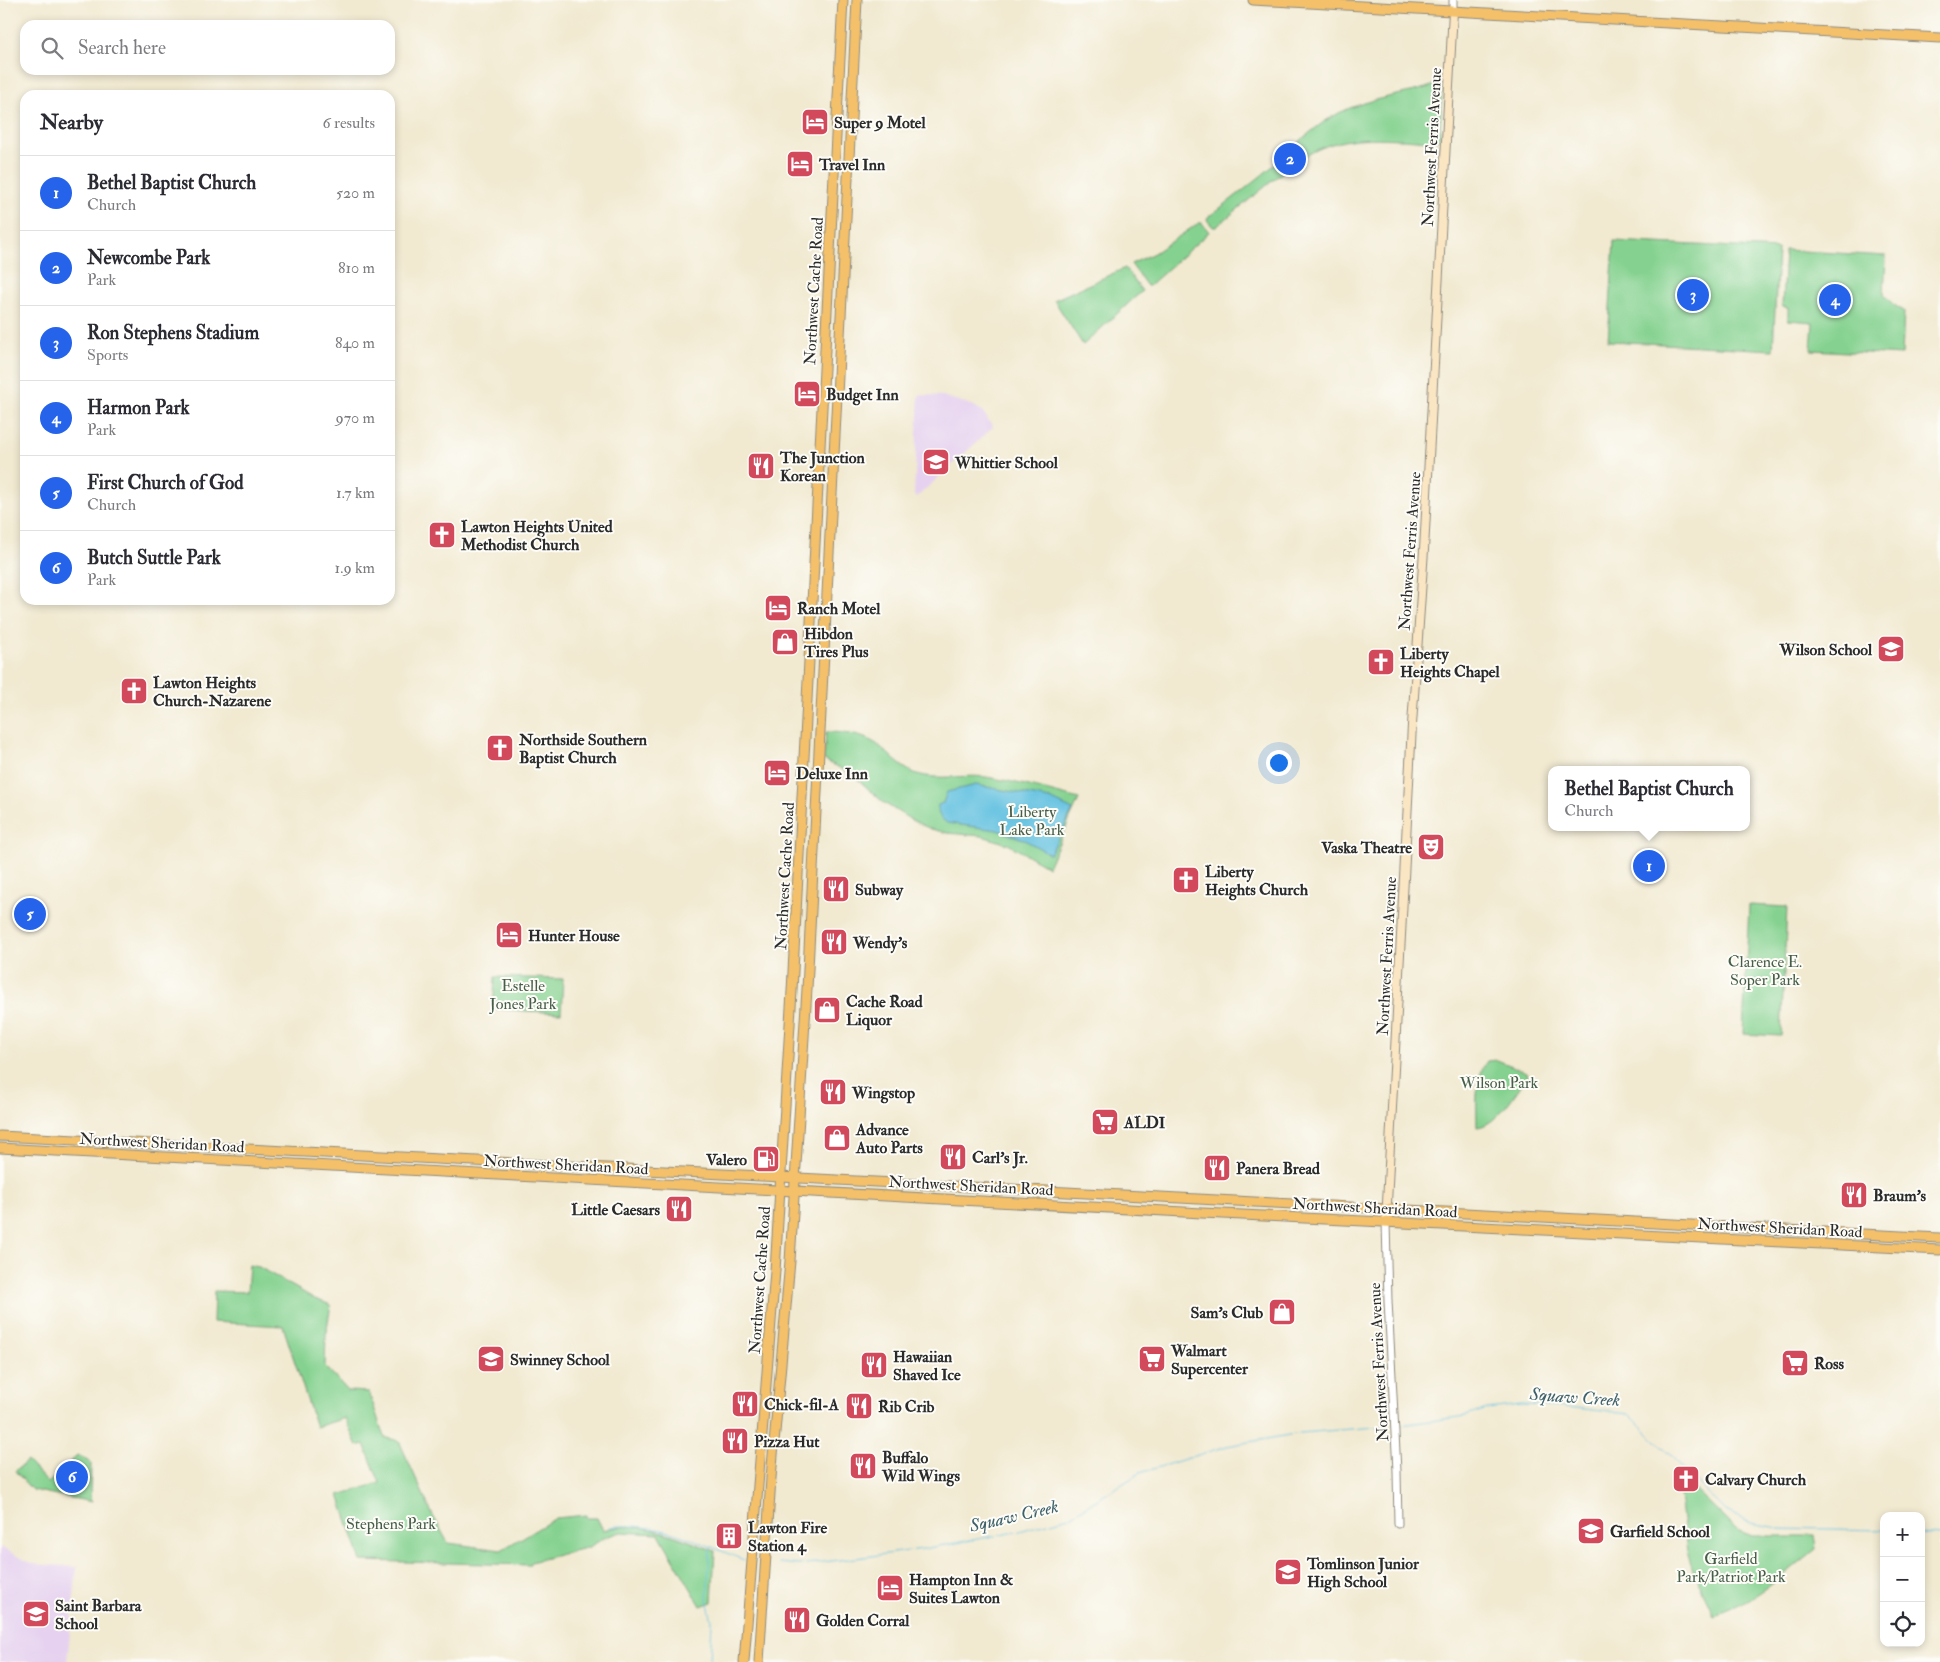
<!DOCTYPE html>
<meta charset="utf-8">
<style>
:root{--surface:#fff;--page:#f2f2f3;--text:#2b2b33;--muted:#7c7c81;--line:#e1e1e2;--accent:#2563eb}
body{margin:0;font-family:"IM FELL Double Pica",serif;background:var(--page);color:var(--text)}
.controls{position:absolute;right:15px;bottom:15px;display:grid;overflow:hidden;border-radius:10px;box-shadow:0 2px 8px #0003}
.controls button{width:45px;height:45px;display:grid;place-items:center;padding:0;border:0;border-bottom:1px solid var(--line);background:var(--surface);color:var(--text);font:25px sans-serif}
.you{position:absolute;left:1278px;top:762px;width:18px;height:18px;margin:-12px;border:4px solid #fff;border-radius:50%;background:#1a73e8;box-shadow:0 0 0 8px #1a73e833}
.badge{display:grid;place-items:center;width:32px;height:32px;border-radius:50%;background:var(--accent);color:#fff;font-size:16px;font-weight:700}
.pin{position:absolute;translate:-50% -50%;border:2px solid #fff;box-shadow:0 1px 5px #0006}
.popup{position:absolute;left:1548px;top:766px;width:202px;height:65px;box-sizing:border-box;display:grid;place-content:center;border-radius:10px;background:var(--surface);filter:drop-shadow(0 1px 4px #0005);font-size:16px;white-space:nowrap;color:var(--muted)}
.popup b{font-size:19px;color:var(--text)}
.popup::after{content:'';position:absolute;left:50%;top:100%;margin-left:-10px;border:10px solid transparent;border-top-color:var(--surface)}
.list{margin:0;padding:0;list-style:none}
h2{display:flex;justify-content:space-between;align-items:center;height:65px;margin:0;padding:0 20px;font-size:21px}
h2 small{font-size:16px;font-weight:400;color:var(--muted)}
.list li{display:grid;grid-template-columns:32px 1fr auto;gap:15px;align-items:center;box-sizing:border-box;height:75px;padding:0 20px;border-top:1px solid var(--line)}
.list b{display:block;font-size:19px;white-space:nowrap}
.list p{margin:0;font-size:16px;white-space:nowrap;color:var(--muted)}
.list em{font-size:16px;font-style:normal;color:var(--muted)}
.icon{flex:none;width:28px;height:28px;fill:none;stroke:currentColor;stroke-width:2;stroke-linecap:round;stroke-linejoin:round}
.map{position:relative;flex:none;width:1940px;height:1662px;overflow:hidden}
.search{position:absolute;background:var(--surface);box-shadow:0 2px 8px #0003;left:20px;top:20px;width:375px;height:55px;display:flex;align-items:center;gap:12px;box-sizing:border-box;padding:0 18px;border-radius:15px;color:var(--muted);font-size:19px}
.panel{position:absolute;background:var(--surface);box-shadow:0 2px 8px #0003;left:20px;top:90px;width:375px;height:515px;border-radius:15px}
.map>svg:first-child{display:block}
</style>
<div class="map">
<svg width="1940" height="1662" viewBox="0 0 1940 1662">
<rect width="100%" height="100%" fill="#fdfcf7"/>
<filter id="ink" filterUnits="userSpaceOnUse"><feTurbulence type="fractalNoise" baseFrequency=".02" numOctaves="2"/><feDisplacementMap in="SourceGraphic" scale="10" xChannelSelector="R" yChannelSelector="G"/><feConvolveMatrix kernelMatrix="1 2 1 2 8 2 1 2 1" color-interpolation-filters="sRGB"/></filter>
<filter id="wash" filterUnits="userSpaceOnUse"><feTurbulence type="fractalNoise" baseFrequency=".0096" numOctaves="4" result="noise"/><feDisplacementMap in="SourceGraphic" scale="20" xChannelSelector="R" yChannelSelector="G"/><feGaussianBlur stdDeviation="1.12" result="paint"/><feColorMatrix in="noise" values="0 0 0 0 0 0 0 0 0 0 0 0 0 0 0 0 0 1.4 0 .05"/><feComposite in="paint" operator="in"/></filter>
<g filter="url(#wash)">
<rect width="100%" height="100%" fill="#f1e9d0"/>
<g fill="#e6d2f0">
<polygon points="919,395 942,396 974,406 982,411 993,427 917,497 914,495"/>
<polygon points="0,1547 33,1564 77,1567 67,1662 0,1662"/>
</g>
<g fill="#85d290" stroke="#587e5e">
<path d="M1438,84L1442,88L1440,138L1438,140C1426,142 1412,139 1400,139C1357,137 1331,138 1294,163L1216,227H1213L1207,220L1208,217C1233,199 1256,180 1280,160C1298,143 1317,124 1339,113C1370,97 1405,96 1438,84Z"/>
<polygon points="1199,223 1202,223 1209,232 1149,286 1147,286 1131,264 1154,253"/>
<polygon points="1614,241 1778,249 1773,350 1608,341"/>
<polygon points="1785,250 1886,256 1884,295 1894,305 1904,311 1902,355 1811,350 1813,322 1788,320 1788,308 1782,307"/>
<polygon points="1125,268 1142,291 1083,345 1054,300"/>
<path d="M826,732C845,732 868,735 883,749C894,759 903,769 917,774C940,781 963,774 986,777C1018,782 1048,791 1079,799L1048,867L1008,844L982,836L947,833L931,829L913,821L884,803L852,774L824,760Z"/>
<polygon points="1749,905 1787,907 1781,1036 1743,1034"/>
<polygon points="495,977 563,979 561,1013 493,1009"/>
<path d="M1497,1060L1527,1072L1528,1076C1516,1091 1497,1126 1477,1127C1477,1105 1474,1080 1487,1061Z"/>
<path d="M249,1265L259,1267L315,1299L331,1305L326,1334L325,1366L348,1391L369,1392L384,1437L399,1441L432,1514L448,1543L501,1550L556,1518L586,1515V1518H597L603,1530C641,1519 680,1538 715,1551L712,1602L701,1606L659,1534L621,1532L606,1537L589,1547L531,1562L530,1565L361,1561L339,1495L380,1483L364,1444L357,1446L345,1418L316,1427L283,1326L213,1322L214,1291L247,1292Z"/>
<polygon points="78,1455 91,1463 90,1499 92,1502 32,1490 15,1471 27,1461 48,1483"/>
<path d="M1694,1488L1737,1530L1752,1536H1814L1816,1549C1785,1574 1753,1603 1714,1615L1694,1573L1687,1551L1680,1495Z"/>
</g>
<path fill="#62c1e0" stroke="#467686" d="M976,785L1050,799L1073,810L1050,854L1023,839L997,830L947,823C940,818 937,814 938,805L943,803L947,792Z"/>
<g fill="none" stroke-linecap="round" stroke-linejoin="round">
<g stroke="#62c1e0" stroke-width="1">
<polyline points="1401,1425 1466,1416 1487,1409 1520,1405 1558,1406 1629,1414 1726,1511 1750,1523 1778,1528 1884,1530"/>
<path d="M609,1527C657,1520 700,1543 744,1560"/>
<polyline points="1921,1534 1940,1536"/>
<polyline points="710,1548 707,1599 712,1621 710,1662"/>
<polyline points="779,1563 799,1565 864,1557 923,1549 1016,1532 1069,1517 1140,1473 1227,1446 1300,1433 1389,1426"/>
</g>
</g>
</g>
<g filter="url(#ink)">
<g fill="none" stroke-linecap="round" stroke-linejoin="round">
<g stroke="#8e8a7e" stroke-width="9">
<g id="tertiary">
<polyline points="1453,11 1453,0"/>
<polyline points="1386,1222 1388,1301 1397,1471 1398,1524"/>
</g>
</g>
<g stroke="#8e8a7e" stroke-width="10">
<polyline id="secondary" points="1386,1222 1412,725 1424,550 1453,11"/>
</g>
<g stroke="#8e8a7e" stroke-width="11">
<g id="primary">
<polyline points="1253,0 1940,38"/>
<polyline points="0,1136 1940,1238"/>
<polyline points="0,1148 1202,1213 1940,1250"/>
<polyline points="744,1662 775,1271 792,991 843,0"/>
<polyline points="759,1662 771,1478 790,1261 807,989 857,0"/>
</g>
</g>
<use href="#tertiary" stroke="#fff" stroke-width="7"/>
<use href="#secondary" stroke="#fbe6c4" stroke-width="8"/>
<use href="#primary" stroke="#f4c16b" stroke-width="9"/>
</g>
</g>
<defs>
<g id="hotel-square" transform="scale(1.4375)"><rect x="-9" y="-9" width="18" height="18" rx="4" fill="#d1495b" stroke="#fdfcf7"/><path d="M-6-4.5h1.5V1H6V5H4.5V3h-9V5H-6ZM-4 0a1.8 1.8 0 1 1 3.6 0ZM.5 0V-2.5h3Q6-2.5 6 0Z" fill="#fff"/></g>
<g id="school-square" transform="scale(1.4375)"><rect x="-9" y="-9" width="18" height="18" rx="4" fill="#d1495b" stroke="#fdfcf7"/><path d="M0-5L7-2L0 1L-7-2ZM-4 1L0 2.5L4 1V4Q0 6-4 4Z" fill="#fff"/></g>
<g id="restaurant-square" transform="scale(1.4375)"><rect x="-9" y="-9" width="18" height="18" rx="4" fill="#d1495b" stroke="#fdfcf7"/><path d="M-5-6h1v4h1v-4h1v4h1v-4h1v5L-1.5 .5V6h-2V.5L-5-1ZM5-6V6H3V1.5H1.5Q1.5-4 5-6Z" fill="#fff"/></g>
<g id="church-square" transform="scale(1.4375)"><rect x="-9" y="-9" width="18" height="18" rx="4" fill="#d1495b" stroke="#fdfcf7"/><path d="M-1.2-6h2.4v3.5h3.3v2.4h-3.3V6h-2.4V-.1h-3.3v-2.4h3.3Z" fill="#fff"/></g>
<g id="shop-square" transform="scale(1.4375)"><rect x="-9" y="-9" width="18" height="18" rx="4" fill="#d1495b" stroke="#fdfcf7"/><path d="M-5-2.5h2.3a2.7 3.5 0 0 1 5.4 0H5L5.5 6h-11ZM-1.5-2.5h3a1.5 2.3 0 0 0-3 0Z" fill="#fff"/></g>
<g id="theatre-square" transform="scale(1.4375)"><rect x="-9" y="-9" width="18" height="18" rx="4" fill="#d1495b" stroke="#fdfcf7"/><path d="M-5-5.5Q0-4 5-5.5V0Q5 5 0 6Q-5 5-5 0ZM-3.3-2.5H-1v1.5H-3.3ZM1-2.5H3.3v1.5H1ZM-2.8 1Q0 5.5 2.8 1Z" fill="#fff"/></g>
<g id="supermarket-square" transform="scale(1.4375)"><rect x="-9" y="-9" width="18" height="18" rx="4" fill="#d1495b" stroke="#fdfcf7"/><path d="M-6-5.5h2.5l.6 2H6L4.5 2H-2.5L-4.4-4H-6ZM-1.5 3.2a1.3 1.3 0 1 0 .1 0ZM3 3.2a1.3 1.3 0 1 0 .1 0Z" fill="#fff"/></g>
<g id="fuel-square" transform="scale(1.4375)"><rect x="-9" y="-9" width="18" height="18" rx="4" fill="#d1495b" stroke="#fdfcf7"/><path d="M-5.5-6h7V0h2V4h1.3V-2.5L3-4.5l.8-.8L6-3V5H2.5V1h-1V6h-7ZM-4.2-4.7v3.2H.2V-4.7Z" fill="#fff"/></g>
<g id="building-square" transform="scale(1.4375)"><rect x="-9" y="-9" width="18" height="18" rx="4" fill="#d1495b" stroke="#fdfcf7"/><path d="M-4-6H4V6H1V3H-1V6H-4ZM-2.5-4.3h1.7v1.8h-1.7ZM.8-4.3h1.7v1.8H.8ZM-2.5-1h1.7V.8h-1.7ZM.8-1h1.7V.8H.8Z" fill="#fff"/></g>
</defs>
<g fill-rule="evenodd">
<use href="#hotel-square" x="815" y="122"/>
<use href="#hotel-square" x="800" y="164"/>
<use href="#hotel-square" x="807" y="394"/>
<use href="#school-square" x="936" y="462"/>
<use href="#restaurant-square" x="761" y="466"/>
<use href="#church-square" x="442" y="535"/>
<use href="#hotel-square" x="778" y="608"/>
<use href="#shop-square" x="785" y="642"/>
<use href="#school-square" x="1891" y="649"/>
<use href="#church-square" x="1381" y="662"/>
<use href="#church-square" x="134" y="691"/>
<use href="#church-square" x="500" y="748"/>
<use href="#hotel-square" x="777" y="773"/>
<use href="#theatre-square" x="1431" y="847"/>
<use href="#church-square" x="1186" y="880"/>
<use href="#restaurant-square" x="836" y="889"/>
<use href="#hotel-square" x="509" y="935"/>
<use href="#restaurant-square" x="834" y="942"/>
<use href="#shop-square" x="827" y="1010"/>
<use href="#restaurant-square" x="833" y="1092"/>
<use href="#supermarket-square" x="1105" y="1122"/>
<use href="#shop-square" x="837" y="1138"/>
<use href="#restaurant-square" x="953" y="1157"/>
<use href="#fuel-square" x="766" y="1159"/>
<use href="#restaurant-square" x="1217" y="1168"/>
<use href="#restaurant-square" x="1854" y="1195"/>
<use href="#restaurant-square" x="679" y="1209"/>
<use href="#shop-square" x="1282" y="1312"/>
<use href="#school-square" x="491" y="1359"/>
<use href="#supermarket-square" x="1152" y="1359"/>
<use href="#supermarket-square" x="1795" y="1363"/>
<use href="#restaurant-square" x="874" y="1365"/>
<use href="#restaurant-square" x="745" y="1404"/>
<use href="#restaurant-square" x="859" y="1406"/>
<use href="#restaurant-square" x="735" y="1441"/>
<use href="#restaurant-square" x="863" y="1466"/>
<use href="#church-square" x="1686" y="1479"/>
<use href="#school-square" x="1591" y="1531"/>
<use href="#building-square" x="729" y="1536"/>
<use href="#school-square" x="1288" y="1572"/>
<use href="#hotel-square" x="890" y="1588"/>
<use href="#school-square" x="36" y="1614"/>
<use href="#restaurant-square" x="797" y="1620"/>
</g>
<g text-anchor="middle" stroke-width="4" stroke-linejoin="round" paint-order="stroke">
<g font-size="16" font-weight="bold" fill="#2b2b2b" stroke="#fdfcf7" text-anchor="start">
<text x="834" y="128">Super 9 Motel</text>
<text x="819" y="170">Travel Inn</text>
<text x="826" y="400">Budget Inn</text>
<text x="780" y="463">The Junction<tspan x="780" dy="18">Korean</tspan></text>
<text x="955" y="468">Whittier School</text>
<text x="461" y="532">Lawton Heights United<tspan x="461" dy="18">Methodist Church</tspan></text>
<text x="797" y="614">Ranch Motel</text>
<text x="804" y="639">Hibdon<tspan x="804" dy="18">Tires Plus</tspan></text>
<text x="1872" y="655" text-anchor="end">Wilson School</text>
<text x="1400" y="659">Liberty<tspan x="1400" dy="18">Heights Chapel</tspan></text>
<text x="153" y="688">Lawton Heights<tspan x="153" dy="18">Church-Nazarene</tspan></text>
<text x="519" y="745">Northside Southern<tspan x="519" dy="18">Baptist Church</tspan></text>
<text x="796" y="779">Deluxe Inn</text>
<text x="1412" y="853" text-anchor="end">Vaska Theatre</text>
<text x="1205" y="877">Liberty<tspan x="1205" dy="18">Heights Church</tspan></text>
<text x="855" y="895">Subway</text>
<text x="528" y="941">Hunter House</text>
<text x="853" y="948">Wendy's</text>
<text x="846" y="1007">Cache Road<tspan x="846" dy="18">Liquor</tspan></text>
<text x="852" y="1098">Wingstop</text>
<text x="1124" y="1128">ALDI</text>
<text x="856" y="1135">Advance<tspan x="856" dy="18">Auto Parts</tspan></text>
<text x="972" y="1163">Carl's Jr.</text>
<text x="747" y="1165" text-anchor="end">Valero</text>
<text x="1236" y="1174">Panera Bread</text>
<text x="1873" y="1201">Braum's</text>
<text x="660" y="1215" text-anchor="end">Little Caesars</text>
<text x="1263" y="1318" text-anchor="end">Sam's Club</text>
<text x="1171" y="1356">Walmart<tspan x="1171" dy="18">Supercenter</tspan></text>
<text x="893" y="1362">Hawaiian<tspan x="893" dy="18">Shaved Ice</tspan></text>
<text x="510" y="1365">Swinney School</text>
<text x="1814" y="1369">Ross</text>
<text x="764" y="1410">Chick-fil-A</text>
<text x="878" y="1412">Rib Crib</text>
<text x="754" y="1447">Pizza Hut</text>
<text x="882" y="1463">Buffalo<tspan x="882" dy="18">Wild Wings</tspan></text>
<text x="1705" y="1485">Calvary Church</text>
<text x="748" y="1533">Lawton Fire<tspan x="748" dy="18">Station 4</tspan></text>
<text x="1610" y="1537">Garfield School</text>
<text x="1307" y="1569">Tomlinson Junior<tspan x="1307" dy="18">High School</tspan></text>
<text x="909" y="1585">Hampton Inn &amp;<tspan x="909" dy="18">Suites Lawton</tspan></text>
<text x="55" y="1611">Saint Barbara<tspan x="55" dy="18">School</tspan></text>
<text x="816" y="1626">Golden Corral</text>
</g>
<g font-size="16" fill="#2b2b2b" stroke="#fdfcf7">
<text transform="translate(1431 147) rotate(-87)" y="6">Northwest Ferris Avenue</text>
<text transform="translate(813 291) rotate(-87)" y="6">Northwest Cache Road</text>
<text transform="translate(1409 551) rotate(-86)" y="6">Northwest Ferris Avenue</text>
<text transform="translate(784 876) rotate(-87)" y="6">Northwest Cache Road</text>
<text transform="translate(1386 956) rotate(-87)" y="6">Northwest Ferris Avenue</text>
<text transform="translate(162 1142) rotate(3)" y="6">Northwest Sheridan Road</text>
<text transform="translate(566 1164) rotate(3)" y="6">Northwest Sheridan Road</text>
<text transform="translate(971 1185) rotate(3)" y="6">Northwest Sheridan Road</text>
<text transform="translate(1375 1207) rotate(3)" y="6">Northwest Sheridan Road</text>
<text transform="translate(1780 1227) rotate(3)" y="6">Northwest Sheridan Road</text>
<text transform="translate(759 1280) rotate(-86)" y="6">Northwest Cache Road</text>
<text transform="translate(1378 1362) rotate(-93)" y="6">Northwest Ferris Avenue</text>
</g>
<g font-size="16" fill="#465d49" stroke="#fdfcf7">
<text x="1032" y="817">Liberty<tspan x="1032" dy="18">Lake Park</tspan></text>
<text x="1765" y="967">Clarence E.<tspan x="1765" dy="18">Soper Park</tspan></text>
<text x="523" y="991">Estelle<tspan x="523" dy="18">Jones Park</tspan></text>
<text x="1499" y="1088">Wilson Park</text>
<text x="391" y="1529">Stephens Park</text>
<text x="1731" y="1564">Garfield<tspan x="1731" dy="18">Park/Patriot Park</tspan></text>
</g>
<g font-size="18" font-style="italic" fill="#3e606a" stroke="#fdfcf7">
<text transform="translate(1575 1397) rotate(4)" y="6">Squaw Creek</text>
<text transform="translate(1014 1516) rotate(-13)" y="6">Squaw Creek</text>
</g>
</g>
</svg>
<div class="controls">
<button>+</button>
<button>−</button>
<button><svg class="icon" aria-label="locate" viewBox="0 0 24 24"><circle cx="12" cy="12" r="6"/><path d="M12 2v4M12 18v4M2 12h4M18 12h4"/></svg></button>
</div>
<div class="you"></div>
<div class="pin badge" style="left:1649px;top:866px">1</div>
<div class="popup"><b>Bethel Baptist Church</b>Church</div>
<div class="pin badge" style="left:1290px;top:159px">2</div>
<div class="pin badge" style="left:1693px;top:295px">3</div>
<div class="pin badge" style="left:1835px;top:300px">4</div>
<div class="pin badge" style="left:30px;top:914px">5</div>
<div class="pin badge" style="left:72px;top:1477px">6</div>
<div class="search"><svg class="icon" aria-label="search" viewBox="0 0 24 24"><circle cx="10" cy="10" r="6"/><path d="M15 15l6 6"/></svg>Search here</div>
<section class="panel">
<h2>Nearby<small>6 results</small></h2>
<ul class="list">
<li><span class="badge">1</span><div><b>Bethel Baptist Church</b><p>Church</p></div><em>520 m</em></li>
<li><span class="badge">2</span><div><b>Newcombe Park</b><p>Park</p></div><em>810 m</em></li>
<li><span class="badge">3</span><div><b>Ron Stephens Stadium</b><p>Sports</p></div><em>840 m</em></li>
<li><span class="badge">4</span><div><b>Harmon Park</b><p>Park</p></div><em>970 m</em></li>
<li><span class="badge">5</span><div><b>First Church of God</b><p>Church</p></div><em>1.7 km</em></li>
<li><span class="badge">6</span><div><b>Butch Suttle Park</b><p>Park</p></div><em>1.9 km</em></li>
</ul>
</section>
</div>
